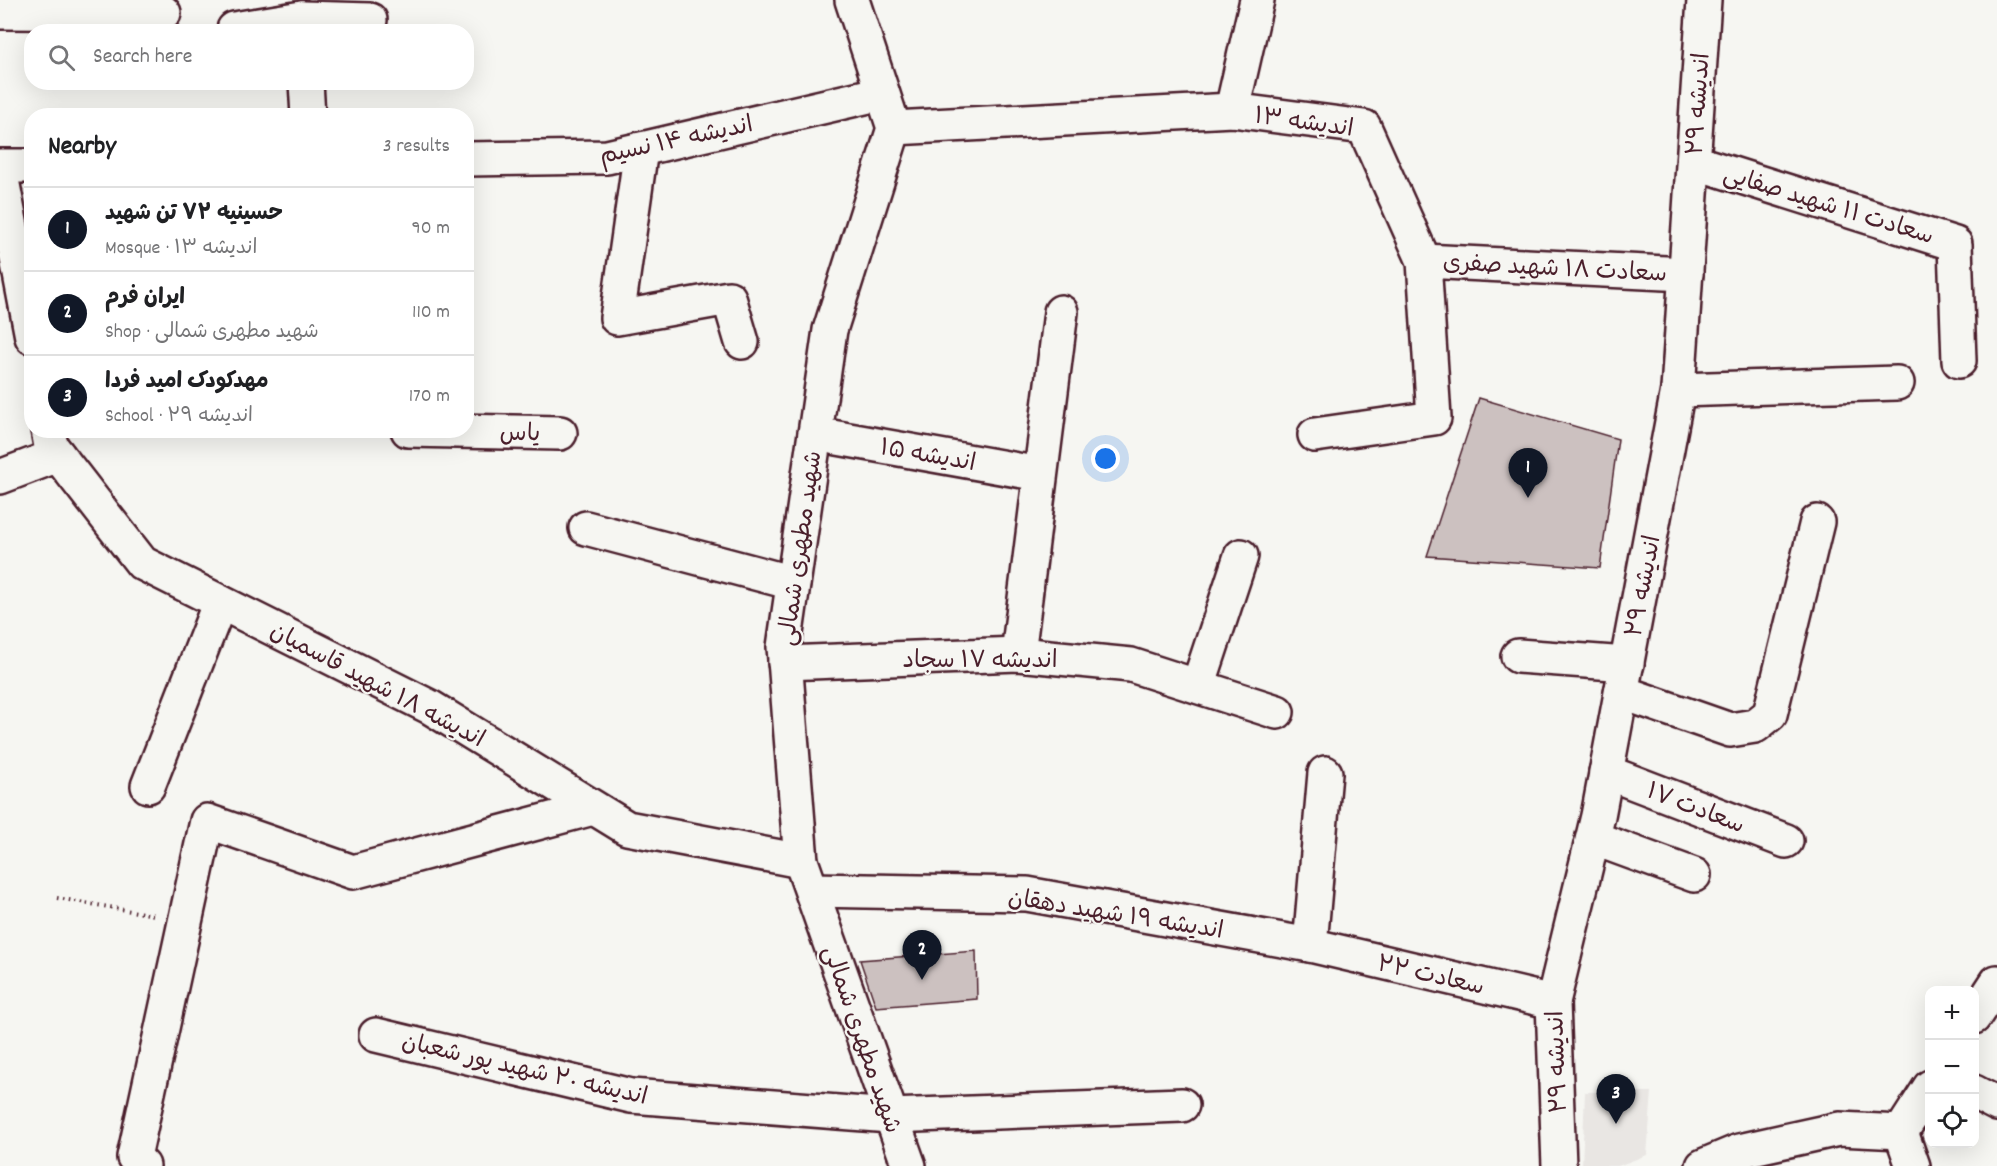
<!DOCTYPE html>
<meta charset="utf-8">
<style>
:root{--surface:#fff;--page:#f6f6f6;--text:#202124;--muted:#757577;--line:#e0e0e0;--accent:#111827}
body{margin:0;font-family:Dekko,"Playpen Sans Arabic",sans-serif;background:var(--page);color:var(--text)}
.controls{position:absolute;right:18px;bottom:18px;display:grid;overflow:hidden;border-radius:12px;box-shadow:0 6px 24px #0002}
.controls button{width:54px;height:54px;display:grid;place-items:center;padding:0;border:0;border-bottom:2px solid var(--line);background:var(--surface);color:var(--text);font:30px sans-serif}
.you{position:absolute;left:1106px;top:459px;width:21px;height:21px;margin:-15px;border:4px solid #fff;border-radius:50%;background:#1a73e8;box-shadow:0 0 0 9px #1a73e833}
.badge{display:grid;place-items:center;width:39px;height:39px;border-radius:50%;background:var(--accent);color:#fff;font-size:20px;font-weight:700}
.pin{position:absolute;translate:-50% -50px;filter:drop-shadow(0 2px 3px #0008)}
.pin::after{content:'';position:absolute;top:32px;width:21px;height:18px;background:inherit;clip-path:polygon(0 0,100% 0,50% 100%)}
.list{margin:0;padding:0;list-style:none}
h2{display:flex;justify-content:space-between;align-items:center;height:78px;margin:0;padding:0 24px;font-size:26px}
h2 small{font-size:20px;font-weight:400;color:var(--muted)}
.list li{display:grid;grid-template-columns:39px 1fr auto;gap:18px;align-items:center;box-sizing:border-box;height:84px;padding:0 24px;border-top:2px solid var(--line)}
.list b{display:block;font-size:22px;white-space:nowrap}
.list p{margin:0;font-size:20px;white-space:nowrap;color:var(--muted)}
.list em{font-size:20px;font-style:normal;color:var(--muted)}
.icon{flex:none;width:33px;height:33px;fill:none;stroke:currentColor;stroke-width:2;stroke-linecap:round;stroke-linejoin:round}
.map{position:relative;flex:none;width:1997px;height:1166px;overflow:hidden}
.search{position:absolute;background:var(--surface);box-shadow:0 6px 24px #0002;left:24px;top:24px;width:450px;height:66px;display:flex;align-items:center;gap:15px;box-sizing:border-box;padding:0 21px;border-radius:24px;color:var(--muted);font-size:22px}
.panel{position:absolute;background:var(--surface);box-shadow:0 6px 24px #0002;left:24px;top:108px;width:450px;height:330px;border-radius:24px}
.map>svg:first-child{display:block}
</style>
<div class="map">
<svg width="1997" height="1166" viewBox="0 0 1997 1166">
<rect width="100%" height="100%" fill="#f6f6f2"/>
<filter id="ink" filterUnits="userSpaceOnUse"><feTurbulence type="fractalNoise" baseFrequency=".0167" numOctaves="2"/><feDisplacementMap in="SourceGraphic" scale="12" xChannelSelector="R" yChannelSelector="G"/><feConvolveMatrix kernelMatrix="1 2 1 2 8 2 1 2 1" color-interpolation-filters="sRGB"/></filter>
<g filter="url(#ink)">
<polygon fill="#e9e6e3" points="1585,1092 1652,1092 1647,1155 1618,1166 1582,1166"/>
<g fill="#ccc1c0" stroke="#4a1f2b" stroke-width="1.5">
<polygon points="1479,398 1618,439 1600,568 1427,556"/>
<polygon points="976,951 977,999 876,1007 860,960"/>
</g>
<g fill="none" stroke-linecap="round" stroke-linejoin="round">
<g stroke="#4a1f2b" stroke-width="38">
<g id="street">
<polyline points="0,12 164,13"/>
<polyline points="234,29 302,18"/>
<polyline points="303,32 302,18 370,20"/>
<polyline points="306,82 308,116"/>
<polyline points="1232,110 1257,0"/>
<polyline points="894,128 1232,110 1364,127 1424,261 1434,418 1315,435"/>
<polyline points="641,149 617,318 729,298 742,342"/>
<polyline points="466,159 607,157 882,93"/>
<polyline points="1694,162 1955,244 1959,361"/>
<polyline points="0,166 32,166"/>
<polyline points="0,169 32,337"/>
<polyline points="1424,261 1686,274"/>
<polyline points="1678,390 1897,383"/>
<polyline points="48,430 51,446 142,563 430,707 627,828 801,861"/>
<polyline points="408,430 560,433"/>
<polyline points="815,434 1040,474"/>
<polyline points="0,477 58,455"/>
<polyline points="586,528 793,583"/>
<polyline points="1018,654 1061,312"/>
<polyline points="1518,656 1627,664"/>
<polyline points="785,663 1018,654 1131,665 1277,712"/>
<polyline points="1198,686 1241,556"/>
<polyline points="1621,692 1730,730 1755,726 1770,714 1817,522"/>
<polyline points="1606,772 1786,841"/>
<polyline points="148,786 220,602"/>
<polyline points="1593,838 1694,875"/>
<polyline points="812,890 1027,894 1310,945 1553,1002"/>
<polyline points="1310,945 1325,773"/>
<polyline points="1974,1017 1997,982"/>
<polyline points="376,1035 631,1096 890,1116 1182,1105"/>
<polyline points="1974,1092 1997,1104"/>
<polyline points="1901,1132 1930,1087"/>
<polyline points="1901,1132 1913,1166"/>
<polyline points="143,1166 134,1157 207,821 353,872 593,808"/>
<polyline points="1559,1166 1553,1002 1598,816 1678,390 1704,0"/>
<polyline points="1703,1166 1739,1151 1839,1129 1901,1132"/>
</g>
</g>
<g stroke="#4a1f2b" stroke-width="38">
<polyline id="secondary" points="852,0 894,128 830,330 784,647 801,861 909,1166"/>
</g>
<polyline stroke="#4a1f2b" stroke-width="4" stroke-dasharray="1.5 4.5" stroke-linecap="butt" points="57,898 154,915"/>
<use href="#street" stroke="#f6f6f2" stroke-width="33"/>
<use href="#secondary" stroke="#f6f6f2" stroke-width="33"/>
</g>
</g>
<g text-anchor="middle" stroke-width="4.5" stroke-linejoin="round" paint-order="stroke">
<g font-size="24" fill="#4a1f2b" stroke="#f6f6f2">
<text transform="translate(1697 104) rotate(-86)" y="8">اندیشه ۲۹</text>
<text transform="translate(1304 121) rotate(8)" y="8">اندیشه ۱۳</text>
<text transform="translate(676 139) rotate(-12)" y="8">اندیشه ۱۴ نسیم</text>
<text transform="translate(1829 204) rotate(17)" y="8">سعادت ۱۱ شهید صفایی</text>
<text transform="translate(1555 267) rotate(3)" y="8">سعادت ۱۸ شهید صفری</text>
<text transform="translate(520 432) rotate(1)" y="8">یاس</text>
<text transform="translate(928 454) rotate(10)" y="8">اندیشه ۱۵</text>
<text transform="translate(799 548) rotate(-82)" y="8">شهید مطهری شمالی</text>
<text transform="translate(1642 586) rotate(-79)" y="8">اندیشه ۲۹</text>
<text x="980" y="667">اندیشه ۱۷ سجاد</text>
<text transform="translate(378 684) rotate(28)" y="8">اندیشه ۱۸ شهید قاسمیان</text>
<text transform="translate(1696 807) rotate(21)" y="8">سعادت ۱۷</text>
<text transform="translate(1116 913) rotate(9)" y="8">اندیشه ۱۹ شهید دهقان</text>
<text transform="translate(1431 974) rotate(13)" y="8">سعادت ۲۲</text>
<text transform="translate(863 1039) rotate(71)" y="8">شهید مطهری شمالی</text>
<text transform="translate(1556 1062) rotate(-92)" y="8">اندیشه ۲۹</text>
<text transform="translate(525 1068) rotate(13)" y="8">اندیشه ۲۰ شهید پور شعبان</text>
</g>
</g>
</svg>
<div class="controls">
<button>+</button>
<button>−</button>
<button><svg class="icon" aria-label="locate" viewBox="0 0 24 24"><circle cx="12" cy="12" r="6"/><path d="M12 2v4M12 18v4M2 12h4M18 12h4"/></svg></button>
</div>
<div class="you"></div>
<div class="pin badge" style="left:1528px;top:498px">1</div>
<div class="pin badge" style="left:922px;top:980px">2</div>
<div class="pin badge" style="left:1616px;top:1124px">3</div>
<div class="search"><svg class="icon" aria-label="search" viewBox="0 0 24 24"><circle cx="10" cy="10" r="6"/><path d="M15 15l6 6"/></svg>Search here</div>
<section class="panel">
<h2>Nearby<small>3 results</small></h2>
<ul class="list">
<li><span class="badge">1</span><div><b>حسینیه ۷۲ تن شهید</b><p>Mosque · اندیشه ۱۳</p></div><em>90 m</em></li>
<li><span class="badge">2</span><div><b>ایران فرم</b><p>Shop · شهید مطهری شمالی</p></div><em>110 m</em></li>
<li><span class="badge">3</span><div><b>مهدکودک امید فردا</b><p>School · اندیشه ۲۹</p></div><em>170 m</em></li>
</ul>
</section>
</div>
